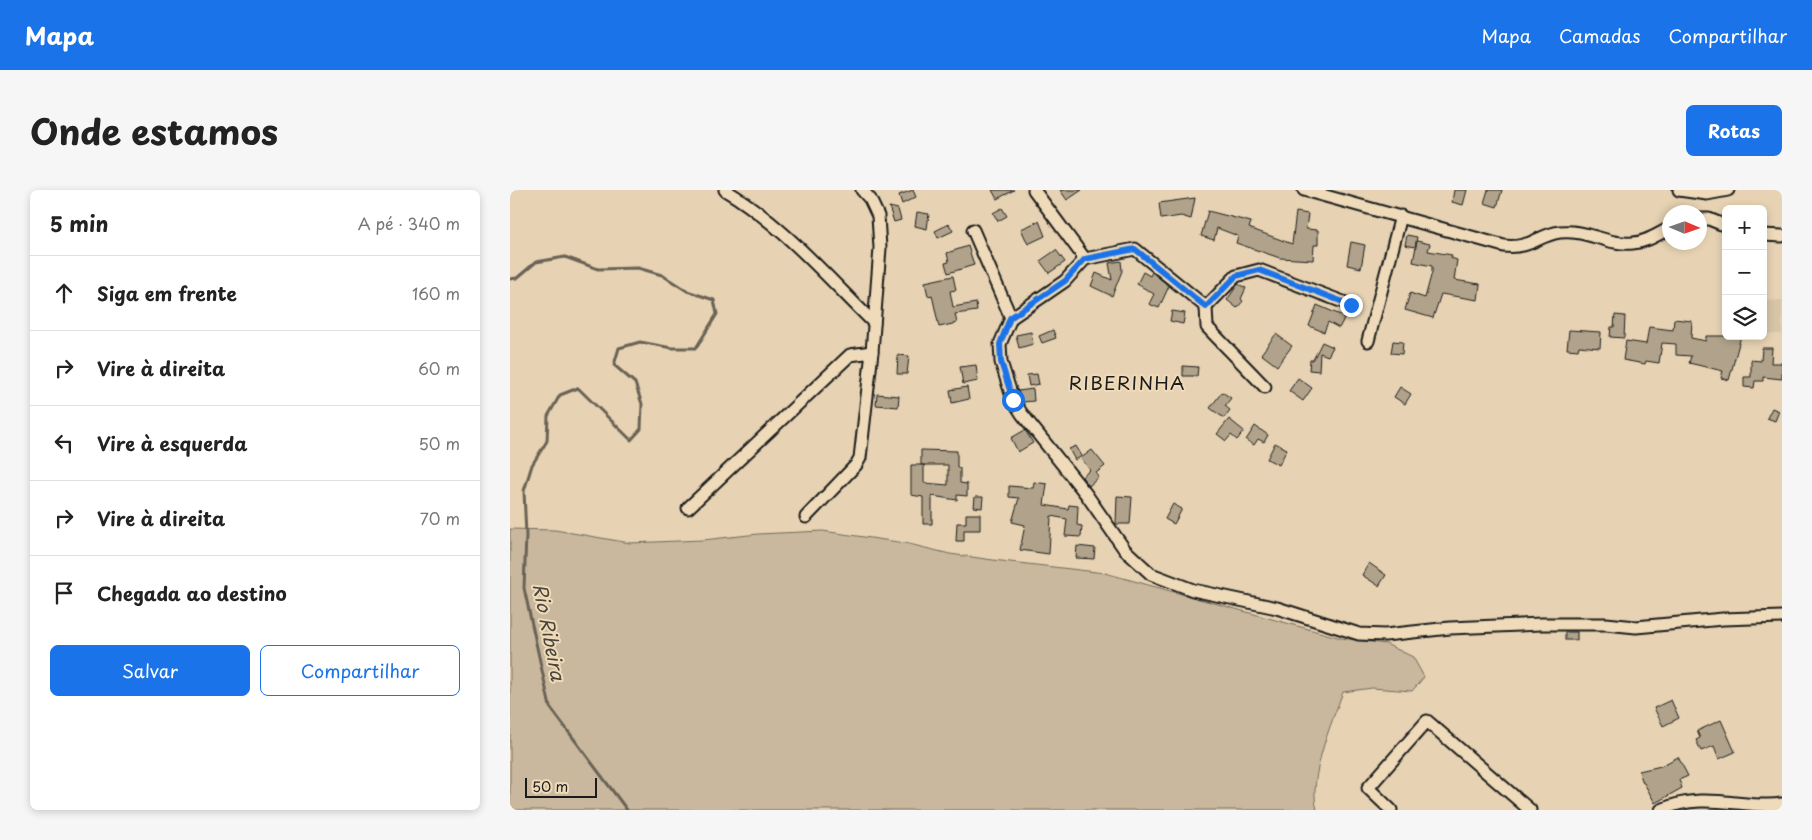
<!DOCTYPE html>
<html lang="pt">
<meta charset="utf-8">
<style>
:root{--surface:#fff;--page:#f6f6f6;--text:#222;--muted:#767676;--line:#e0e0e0;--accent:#1a73e8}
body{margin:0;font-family:"Playpen Sans",sans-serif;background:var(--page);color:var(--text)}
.controls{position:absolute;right:15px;top:15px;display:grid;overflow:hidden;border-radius:8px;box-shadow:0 2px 8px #0003}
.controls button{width:45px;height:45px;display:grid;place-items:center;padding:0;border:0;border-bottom:1px solid var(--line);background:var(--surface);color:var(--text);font:25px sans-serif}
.compass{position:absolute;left:1152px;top:15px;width:45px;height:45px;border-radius:50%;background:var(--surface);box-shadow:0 2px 8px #0003;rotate:92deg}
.scale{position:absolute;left:15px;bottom:12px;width:72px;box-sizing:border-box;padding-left:5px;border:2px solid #1c1c1c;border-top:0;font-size:14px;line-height:18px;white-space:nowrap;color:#1c1c1c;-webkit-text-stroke:4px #efdbb9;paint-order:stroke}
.stop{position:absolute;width:15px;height:15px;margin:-11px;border:4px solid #1a73e8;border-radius:50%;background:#fff}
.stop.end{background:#1a73e8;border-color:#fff;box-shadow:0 1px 5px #0008}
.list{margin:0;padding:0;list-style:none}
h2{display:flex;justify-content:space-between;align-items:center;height:65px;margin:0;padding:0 20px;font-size:21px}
h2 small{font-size:16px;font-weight:400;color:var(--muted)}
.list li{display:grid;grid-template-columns:32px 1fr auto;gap:15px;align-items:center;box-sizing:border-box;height:75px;padding:0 20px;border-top:1px solid var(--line)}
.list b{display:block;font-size:19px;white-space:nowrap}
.list em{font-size:16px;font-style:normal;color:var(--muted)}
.actions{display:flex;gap:10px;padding:15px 20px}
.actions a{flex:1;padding:11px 0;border:1px solid var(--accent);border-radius:8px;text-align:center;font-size:18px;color:var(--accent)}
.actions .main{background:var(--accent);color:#fff}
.icon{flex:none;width:28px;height:28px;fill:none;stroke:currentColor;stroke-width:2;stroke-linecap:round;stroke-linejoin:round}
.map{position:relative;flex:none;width:1272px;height:620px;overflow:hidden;border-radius:8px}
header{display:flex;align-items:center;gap:30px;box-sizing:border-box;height:70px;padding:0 25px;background:var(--accent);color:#fff}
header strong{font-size:24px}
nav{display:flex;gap:28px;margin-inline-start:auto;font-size:18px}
.intro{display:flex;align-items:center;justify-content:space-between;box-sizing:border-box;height:120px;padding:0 30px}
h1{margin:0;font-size:35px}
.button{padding:12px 22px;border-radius:8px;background:var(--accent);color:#fff;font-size:18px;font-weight:700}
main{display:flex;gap:30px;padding:0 30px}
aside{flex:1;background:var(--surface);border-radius:8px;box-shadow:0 2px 8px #0003}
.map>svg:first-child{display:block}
</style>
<header>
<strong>Mapa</strong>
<nav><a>Mapa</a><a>Camadas</a><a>Compartilhar</a></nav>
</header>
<div class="intro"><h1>Onde estamos</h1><a class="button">Rotas</a></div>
<main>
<aside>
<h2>5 min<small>A pé · 340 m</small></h2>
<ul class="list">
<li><svg class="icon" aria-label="ahead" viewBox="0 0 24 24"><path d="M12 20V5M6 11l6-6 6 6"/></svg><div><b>Siga em frente</b></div><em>160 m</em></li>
<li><svg class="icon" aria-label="right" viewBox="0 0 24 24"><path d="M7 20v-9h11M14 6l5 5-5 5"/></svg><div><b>Vire à direita</b></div><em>60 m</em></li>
<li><svg class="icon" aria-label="left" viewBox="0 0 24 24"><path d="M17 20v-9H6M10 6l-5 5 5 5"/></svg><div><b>Vire à esquerda</b></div><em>50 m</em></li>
<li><svg class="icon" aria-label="right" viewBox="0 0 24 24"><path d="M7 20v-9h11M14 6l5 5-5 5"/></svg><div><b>Vire à direita</b></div><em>70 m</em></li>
<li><svg class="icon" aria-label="arrive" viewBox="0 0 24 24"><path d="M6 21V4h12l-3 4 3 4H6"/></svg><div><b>Chegada ao destino</b></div></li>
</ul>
<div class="actions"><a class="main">Salvar</a><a>Compartilhar</a></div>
</aside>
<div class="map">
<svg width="1272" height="620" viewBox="0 0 1272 620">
<rect width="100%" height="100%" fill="#e7d3b3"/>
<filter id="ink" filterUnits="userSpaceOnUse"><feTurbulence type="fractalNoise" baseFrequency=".02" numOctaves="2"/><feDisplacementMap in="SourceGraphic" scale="10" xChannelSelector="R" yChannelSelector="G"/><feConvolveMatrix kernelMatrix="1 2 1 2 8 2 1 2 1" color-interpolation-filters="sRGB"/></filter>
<g filter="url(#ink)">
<polygon fill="#d7c5a7" points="1272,110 1272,144 1253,144 1253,111"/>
<path fill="#c9b89d" stroke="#726a5c" d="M0,339L45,340L120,353L193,350L248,344L313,341L395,353L440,364L483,370L595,383L831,448L876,454L903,467L914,487L902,501L862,498L833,502C821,534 798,588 807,620H0Z"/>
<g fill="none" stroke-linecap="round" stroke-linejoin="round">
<polyline stroke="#696255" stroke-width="3" points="0,89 7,88 26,72 55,67 88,79 128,78 152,85 177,101 204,110 207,124 186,158 162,158 130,152 109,158 104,175 125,193 132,214 131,239 121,250 68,198 50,205 38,226 37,251 22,275 14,301 16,345 14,398 40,517 117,620"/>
</g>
<g fill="#b1a38b" stroke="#1c1c1c">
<polygon points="403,0 406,7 392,14 389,5"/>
<polygon points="482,0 504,0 487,9"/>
<polygon points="550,0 572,0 557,10"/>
<polygon points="944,0 957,0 953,15 942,12"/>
<polygon points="978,0 992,0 987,17 974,13"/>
<polygon points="685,8 681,29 671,26 651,29 649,13"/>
<polygon points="379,17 388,19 391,30 384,32"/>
<polygon points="492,18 497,26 488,31 483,23"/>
<polygon points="698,21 741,32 739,38 782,54 786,22 798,24 796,39 808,40 808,55 804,55 803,70 770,68 726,53 728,46 707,38 704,50 691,46"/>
<polygon points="407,22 419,24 417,39 405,36"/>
<polygon points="529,31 535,46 518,54 511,39"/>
<polygon points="439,34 443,41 428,48 425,41"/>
<polygon points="897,45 907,47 905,57 895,55"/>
<polygon points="907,51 920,54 918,61 942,65 941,68 947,70 944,90 970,94 968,110 931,104 923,128 895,120 900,103 915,108 922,82 922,76 903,72"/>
<polygon points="841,52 855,55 851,78 837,75"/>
<polygon points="458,56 464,75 438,83 435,73 439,72 437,63"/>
<polygon points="546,60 555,72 539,83 530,71"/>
<polygon points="611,71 612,81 602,106 581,96 586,83 602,90 599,73"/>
<polygon points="633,82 640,86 642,82 659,96 649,118 639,114 644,104 627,94"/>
<polygon points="443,86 446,100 440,101 443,117 466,113 467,121 445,124 447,133 429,137 422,105 418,106 415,92"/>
<polygon points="728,94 736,98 731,109 733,111 727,118 717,110"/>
<polygon points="807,115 835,127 829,138 818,132 814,142 799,136"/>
<polygon points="662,121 675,123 673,134 660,131"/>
<polygon points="1105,125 1115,126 1114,148 1100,147 1101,137 1104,137"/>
<polygon points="1164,129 1182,131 1181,148 1196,151 1196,146 1231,146 1219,190 1211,188 1213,181 1179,173 1181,166 1166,165 1166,154 1152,153 1149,173 1136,171 1135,174 1113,170 1116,151 1136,154 1139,137 1163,140"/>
<polygon points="543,140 546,148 532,153 529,146"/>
<polygon points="1059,140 1091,142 1090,158 1069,156 1068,160 1057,159"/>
<polygon points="521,142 523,154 509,158 506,145"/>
<polygon points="766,144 782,156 767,176 751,164"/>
<polygon points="883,151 893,152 892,164 881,163"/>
<polygon points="812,152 823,157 818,166 810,163 809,181 799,180 800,170 803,170"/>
<polygon points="1252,158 1262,158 1261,173 1272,173 1272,189 1253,187 1253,191 1245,191 1244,198 1234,197 1234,187 1241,187 1241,170 1251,171"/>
<polygon points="388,165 399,166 397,184 387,184"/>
<polygon points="466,175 468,191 453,194 450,177"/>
<polygon points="673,176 688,177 687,186 673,186"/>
<polygon points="527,184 529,194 519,196 517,185"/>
<polygon points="788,188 802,198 793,211 779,201"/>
<polygon points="457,197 459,209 442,213 440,200"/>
<polygon points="890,197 901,204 895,214 884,207"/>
<polygon points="523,199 524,211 513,212 508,201"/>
<polygon points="712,202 721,208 715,216 720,220 714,228 700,218"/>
<polygon points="367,204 389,206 388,217 366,215"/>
<polygon points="1262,218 1269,221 1265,231 1257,228"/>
<polygon points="719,229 734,241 727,250 721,245 716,251 707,244"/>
<polygon points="745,236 758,245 754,252 748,249 744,255 736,250"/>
<polygon points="515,240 523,253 508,262 501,248"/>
<polygon points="765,253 777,259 769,275 757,269"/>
<polygon points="566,256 572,266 565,270 559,259"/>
<polygon points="411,260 447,261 447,278 450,278 450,293 457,294 457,306 447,305 447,310 422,306 422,334 413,334 413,307 401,305 401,275 414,275 414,293 438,295 438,275 411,275"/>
<polygon points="582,260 595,276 586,283 589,287 579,296 572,287 580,280 571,268"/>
<polygon points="524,292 537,294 534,315 558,319 559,315 568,316 567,335 572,336 571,347 555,346 557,329 541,326 539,364 510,360 515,335 502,332 509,308 499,307 499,296 523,298"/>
<polygon points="607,306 622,307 620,334 606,334"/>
<polygon points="465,307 473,307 472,318 464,317"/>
<polygon points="663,314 672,319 664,334 655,329"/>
<polygon points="456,324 470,324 470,340 454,340 454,351 446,351 447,333 456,333"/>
<polygon points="567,356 585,358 584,369 566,368"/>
<polygon points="859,373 876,385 869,396 852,385"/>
<rect x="1055" y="442" width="12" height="8"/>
<polygon points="1161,510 1169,528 1153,536 1144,518"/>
<polygon points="1211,530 1225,562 1209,569 1204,556 1191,561 1186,550 1190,548 1187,541"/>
<polygon points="1168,567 1178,586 1169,590 1172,598 1145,613 1134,593 1133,593 1129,581 1151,576"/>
</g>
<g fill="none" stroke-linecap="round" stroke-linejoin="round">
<g stroke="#1c1c1c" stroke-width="15">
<g id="minor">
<path d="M215,0C272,34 317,87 364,133"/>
<polyline points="524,0 575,69"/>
<path d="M794,0L994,56C1021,59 1028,45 1050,42C1076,39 1099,56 1123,53C1137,52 1148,44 1160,38"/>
<polyline points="1169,0 1197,4 1218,0"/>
<polyline points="1190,29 1199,29 1216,36"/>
<polyline points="463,40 501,128"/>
<polyline points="1253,45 1272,46"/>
<polyline points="841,115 749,80 726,86 696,117 625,59 575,69 555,91 501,128 490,154 491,172 503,210 512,224 576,304 615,360 641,384 683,400 767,418 849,444 875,445 940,438 1031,434 1096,434 1126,437 1213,429 1272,427"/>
<polyline points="696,117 697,137 755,197"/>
<polyline points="858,151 891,26"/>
<polyline points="178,318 340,165 362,162"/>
<polyline points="296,327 346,275 350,268 362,162 370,58 368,26 360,9 352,0"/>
<polyline points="881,620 858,598 917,531 1020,620"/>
<path d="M1151,620C1194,600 1236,620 1272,614"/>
</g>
</g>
<use href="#minor" stroke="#efdbb9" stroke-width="11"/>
</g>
</g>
<g fill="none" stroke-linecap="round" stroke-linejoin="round" filter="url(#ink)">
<polyline stroke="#1a73e8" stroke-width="6" points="503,210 491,172 490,154 500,128 555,91 575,69 625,59 696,117 726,86 749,80 841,115"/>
</g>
<g text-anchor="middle" stroke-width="4" stroke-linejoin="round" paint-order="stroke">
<g font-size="19" letter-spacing="1" fill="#1c1c1c" stroke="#efdbb9">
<text x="617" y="200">RIBERINHA</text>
</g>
<g font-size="19" font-style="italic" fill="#49453d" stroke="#efdbb9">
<text transform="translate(39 442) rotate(79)" y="7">Rio Ribeira</text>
</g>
</g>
</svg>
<div class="controls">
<button>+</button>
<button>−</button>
<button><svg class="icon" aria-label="layers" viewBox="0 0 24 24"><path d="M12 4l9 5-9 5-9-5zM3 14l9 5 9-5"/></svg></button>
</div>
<svg class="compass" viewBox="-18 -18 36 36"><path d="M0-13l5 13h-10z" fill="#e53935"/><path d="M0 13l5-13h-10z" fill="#767676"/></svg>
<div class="scale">50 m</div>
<div class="stop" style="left:503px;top:210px"></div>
<div class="stop end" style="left:841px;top:115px"></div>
</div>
</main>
